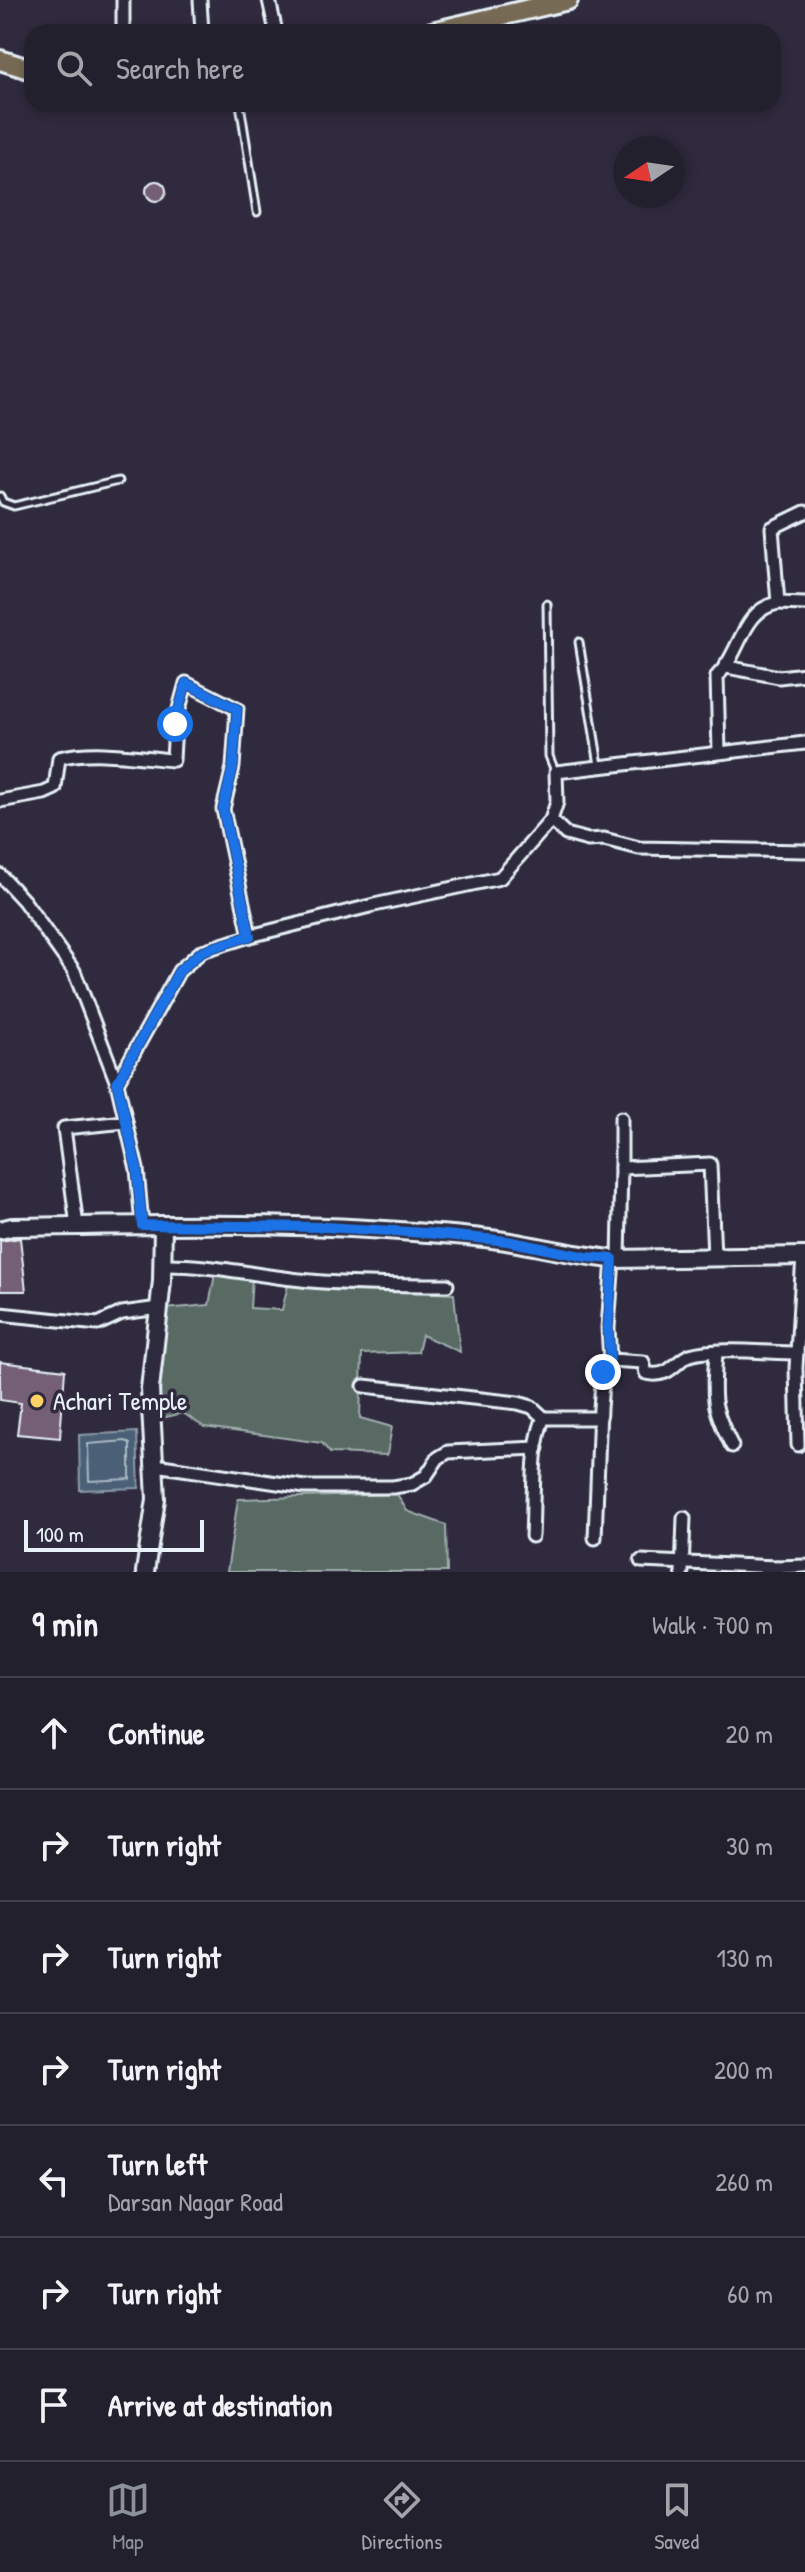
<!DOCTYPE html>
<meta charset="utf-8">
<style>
:root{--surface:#23202e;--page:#2f2d3a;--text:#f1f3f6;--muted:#a3a3aa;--line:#403e4a;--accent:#8c9099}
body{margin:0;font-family:"Patrick Hand",sans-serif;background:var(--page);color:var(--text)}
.compass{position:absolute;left:613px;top:136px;width:72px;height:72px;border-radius:50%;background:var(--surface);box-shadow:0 4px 12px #0003;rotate:257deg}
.scale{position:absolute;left:24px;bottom:20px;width:180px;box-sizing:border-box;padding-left:8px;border:4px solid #e8f1f8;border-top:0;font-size:22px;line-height:28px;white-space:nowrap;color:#e8f1f8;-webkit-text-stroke:6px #2f2a3d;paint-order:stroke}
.stop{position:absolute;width:24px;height:24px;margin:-18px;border:6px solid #1a73e8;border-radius:50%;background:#fff}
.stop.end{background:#1a73e8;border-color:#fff;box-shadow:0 2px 8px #0008}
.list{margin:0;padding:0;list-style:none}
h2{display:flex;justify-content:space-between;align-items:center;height:104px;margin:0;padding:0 32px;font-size:34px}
h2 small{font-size:26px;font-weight:400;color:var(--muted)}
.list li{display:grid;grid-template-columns:52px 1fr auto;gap:24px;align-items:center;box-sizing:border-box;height:112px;padding:0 32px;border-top:2px solid var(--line)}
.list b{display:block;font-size:30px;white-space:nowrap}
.list p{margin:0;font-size:26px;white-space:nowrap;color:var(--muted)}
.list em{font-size:26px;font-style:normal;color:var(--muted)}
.icon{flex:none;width:44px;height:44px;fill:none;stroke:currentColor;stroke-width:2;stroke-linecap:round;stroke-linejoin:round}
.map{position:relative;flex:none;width:805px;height:1572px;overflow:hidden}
.search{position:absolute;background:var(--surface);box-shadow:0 4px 12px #0003;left:24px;right:24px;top:24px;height:88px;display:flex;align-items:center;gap:20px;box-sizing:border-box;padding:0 28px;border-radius:24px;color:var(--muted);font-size:30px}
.sheet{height:888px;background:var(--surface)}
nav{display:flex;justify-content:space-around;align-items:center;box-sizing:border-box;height:112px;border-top:2px solid var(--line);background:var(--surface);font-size:22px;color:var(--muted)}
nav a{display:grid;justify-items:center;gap:4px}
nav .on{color:var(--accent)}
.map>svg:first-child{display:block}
</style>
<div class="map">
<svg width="805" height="1572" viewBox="0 0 805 1572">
<rect width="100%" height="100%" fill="#2f2a3d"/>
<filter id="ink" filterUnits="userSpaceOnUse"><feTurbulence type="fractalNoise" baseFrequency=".0125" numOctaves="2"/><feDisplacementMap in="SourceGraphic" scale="16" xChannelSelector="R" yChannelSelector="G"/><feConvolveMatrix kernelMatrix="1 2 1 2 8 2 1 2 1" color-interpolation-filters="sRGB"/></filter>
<g filter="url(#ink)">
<g fill="#596b63" stroke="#a0aeae" stroke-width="2">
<polygon points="215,1274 252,1277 250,1308 282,1310 288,1285 454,1294 460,1352 422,1335 418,1352 362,1354 360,1418 392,1427 387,1455 330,1453 322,1443 204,1427 183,1413 162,1418 160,1395 165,1309 209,1305"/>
<polygon points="397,1494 407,1511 446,1525 447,1572 227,1572 238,1499"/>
</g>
<polygon fill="#4b6076" stroke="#8a9aaa" stroke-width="2" points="137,1432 139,1488 80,1490 79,1435"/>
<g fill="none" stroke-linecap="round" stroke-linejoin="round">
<polygon stroke="#a9b7c4" stroke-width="2" points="126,1441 130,1444 130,1479 89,1481 88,1444"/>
</g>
<g fill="#745f76" stroke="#e8f1f8" stroke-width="2">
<circle cx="156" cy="191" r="10"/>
<polygon points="20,1238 26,1291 0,1291 0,1241"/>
<polygon points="0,1362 65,1370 60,1438 17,1434 21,1403 0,1400"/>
</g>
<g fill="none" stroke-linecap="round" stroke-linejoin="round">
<g stroke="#e8f1f8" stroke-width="11">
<g id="lane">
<polyline points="240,104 257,212"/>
<polyline points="0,496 3,502 14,506 118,481"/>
<polyline points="547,604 549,756 555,771"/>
<polyline points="579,642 599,765"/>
</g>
</g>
<g stroke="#e8f1f8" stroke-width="17">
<g id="street">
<polyline points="123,0 123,32"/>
<polyline points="200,0 202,32"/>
<polyline points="269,0 276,32"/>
<polyline points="805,512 772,528 778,603 805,604"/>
<polyline points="727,667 779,677 805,674"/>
<path d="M719,752L717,676C741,654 741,610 778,603"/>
<path d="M0,801L44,793L55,788L59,758C94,749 137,757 173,760L175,724L186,683L237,709L233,767L223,809L250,936"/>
<polyline points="551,820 566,834 588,840 604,839 639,848 805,851"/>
<polyline points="0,875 24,901 74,971 117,1083 137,1169 142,1225"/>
<polyline points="117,1083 179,971 202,951 250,936 374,905 500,878 551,820 557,802 556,772 805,743"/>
<polyline points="621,1168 621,1118"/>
<polyline points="77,1226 64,1128 126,1122"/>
<path d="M613,1259L608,1328L610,1360L643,1362L646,1373C671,1379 675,1360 690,1355C717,1347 768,1353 797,1353"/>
<polyline points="619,1259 621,1168 710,1164 714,1257"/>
<path d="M162,1265C213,1264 260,1277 311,1281C356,1285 402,1285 447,1285"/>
<polyline points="0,1314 98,1324 122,1313 159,1308"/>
<path d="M716,1353C713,1398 711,1405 732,1446"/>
<polyline points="364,1386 518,1403 532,1407 544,1418"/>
<polyline points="798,1445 796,1368 803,1256"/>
<polyline points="155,1465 305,1487 393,1487 412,1484 426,1476 438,1458 448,1452 537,1448"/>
<path d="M532,1536C534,1507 531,1442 544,1418H600"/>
<polyline points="595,1538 600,1408 603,1372 610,1360"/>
<polyline points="641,1561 777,1567 777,1572"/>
<polyline points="777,1567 805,1566"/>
<polyline points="682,1572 684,1518"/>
</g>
</g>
<g stroke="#e8f1f8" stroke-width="22">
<g id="secondary">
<path d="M0,1230L12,1227C150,1225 289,1221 427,1233C455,1235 484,1237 511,1242C546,1248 579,1256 613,1259L805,1256"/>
<polyline points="145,1572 156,1499 150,1389 162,1281 163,1226"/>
</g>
</g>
<g stroke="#e8f1f8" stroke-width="24">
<g id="primary">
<polyline points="432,32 568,0"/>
<polyline points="0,60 32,70"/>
</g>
</g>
<use href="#lane" stroke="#2f2a3d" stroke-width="5"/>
<use href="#street" stroke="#2f2a3d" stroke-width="11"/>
<use href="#secondary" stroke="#2f2a3d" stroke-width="16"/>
<use href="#primary" stroke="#776a54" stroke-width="18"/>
</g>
</g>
<g fill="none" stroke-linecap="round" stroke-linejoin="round" filter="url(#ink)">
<polyline stroke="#1a73e8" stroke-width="10" points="175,724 186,683 237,709 233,767 223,809 250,936 202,951 179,971 117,1083 137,1169 142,1225 325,1227 425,1233 507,1241 586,1257 613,1259 608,1328 610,1360 603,1372"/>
</g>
<circle fill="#ffd166" stroke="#2f2a3d" stroke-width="3" cx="37" cy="1401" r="8"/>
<g text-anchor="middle" stroke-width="7" stroke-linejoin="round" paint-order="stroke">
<g font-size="26" fill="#e8f1f8" stroke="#2f2a3d" text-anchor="start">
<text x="53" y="1410">Achari Temple</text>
</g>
</g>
</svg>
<svg class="compass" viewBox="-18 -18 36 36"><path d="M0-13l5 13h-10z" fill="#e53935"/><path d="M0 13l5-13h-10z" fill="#a3a3aa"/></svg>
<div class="scale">100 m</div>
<div class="stop" style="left:175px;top:724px"></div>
<div class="stop end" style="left:603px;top:1372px"></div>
<div class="search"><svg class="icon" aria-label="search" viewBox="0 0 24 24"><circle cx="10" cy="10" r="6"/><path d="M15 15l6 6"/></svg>Search here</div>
</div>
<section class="sheet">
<h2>9 min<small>Walk · 700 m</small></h2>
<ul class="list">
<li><svg class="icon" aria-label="ahead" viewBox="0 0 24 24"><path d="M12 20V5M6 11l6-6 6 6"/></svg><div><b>Continue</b></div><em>20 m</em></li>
<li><svg class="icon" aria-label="right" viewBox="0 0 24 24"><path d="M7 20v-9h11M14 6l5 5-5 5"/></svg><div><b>Turn right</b></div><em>30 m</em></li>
<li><svg class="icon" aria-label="right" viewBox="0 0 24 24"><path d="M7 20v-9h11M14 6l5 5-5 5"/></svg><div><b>Turn right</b></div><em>130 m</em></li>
<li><svg class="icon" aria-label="right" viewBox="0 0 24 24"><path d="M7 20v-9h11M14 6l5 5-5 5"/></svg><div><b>Turn right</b></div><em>200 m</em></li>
<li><svg class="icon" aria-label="left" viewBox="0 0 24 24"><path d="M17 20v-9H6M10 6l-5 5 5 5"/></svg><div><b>Turn left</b><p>Darsan Nagar Road</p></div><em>260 m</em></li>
<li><svg class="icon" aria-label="right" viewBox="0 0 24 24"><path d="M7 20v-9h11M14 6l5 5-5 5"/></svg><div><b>Turn right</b></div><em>60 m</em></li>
<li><svg class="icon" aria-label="arrive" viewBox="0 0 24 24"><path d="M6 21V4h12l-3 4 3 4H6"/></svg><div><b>Arrive at destination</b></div></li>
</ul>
</section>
<nav>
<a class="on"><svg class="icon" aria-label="map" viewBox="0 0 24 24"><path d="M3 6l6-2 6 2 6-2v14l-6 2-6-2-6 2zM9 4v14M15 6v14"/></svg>Map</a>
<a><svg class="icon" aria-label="directions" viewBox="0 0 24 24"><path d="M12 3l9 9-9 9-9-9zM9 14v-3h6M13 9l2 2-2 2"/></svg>Directions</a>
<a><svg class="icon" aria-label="saved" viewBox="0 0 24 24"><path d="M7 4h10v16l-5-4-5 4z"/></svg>Saved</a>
</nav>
